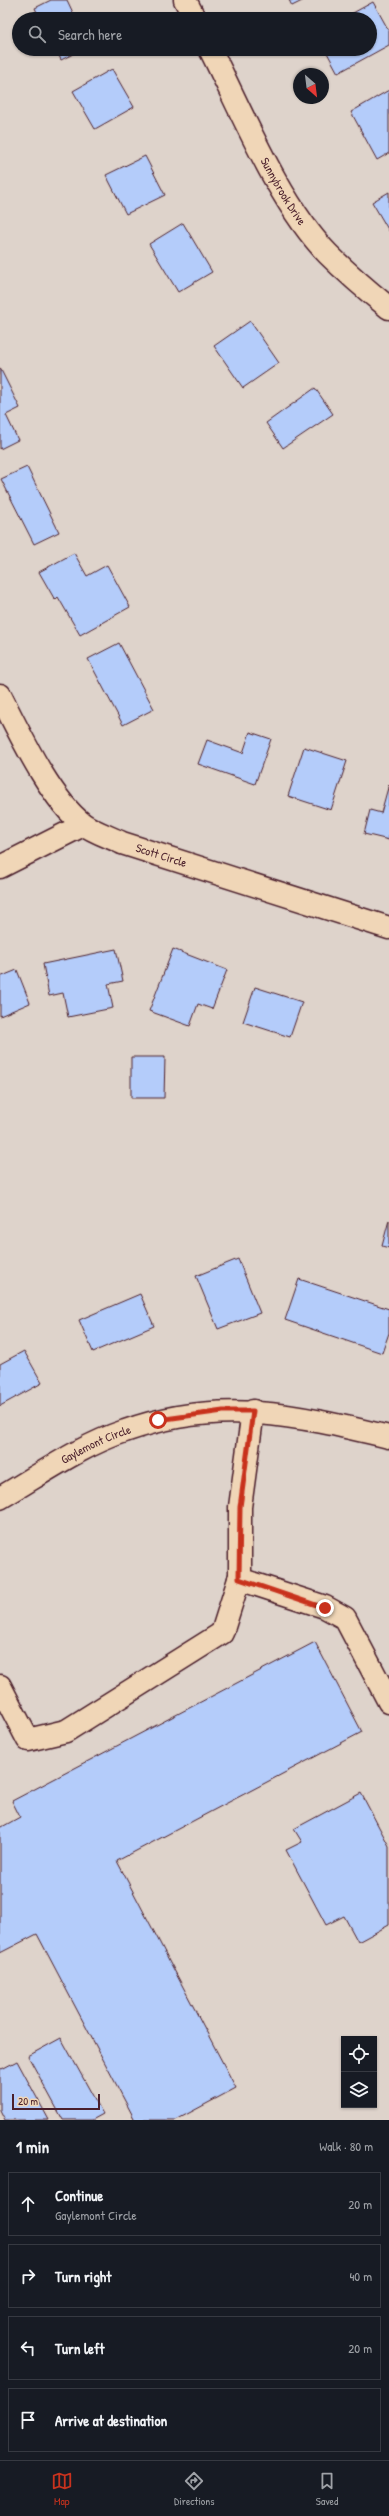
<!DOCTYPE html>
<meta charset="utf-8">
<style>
:root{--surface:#171b24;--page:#242831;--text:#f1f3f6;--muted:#9ea1a6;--line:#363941;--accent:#c8321e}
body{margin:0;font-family:"Patrick Hand",sans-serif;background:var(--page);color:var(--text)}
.controls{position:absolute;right:12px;bottom:12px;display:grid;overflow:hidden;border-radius:0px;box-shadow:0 1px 3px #0004}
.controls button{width:36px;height:36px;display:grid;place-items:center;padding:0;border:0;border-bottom:1px solid var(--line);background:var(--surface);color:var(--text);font:20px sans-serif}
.compass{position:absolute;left:293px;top:68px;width:36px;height:36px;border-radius:50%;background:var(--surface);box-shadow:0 1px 3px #0004;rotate:152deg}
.scale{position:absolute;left:12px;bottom:10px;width:88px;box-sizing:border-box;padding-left:4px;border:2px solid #4a1f2b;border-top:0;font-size:11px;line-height:14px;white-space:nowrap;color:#4a1f2b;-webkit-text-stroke:3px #f0d6b7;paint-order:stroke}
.stop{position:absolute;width:12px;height:12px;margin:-9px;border:3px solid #c8321e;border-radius:50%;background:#fff}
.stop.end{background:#c8321e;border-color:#fff;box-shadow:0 1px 4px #0008}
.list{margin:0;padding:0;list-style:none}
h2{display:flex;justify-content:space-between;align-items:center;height:52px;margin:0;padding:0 16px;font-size:17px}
h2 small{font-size:13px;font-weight:400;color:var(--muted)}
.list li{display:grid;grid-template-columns:26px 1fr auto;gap:12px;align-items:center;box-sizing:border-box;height:64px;margin:0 8px 8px;padding:0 8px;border:1px solid var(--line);border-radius:0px}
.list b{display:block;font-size:15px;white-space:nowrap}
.list p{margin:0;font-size:13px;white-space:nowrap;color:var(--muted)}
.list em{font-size:13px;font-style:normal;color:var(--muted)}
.icon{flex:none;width:22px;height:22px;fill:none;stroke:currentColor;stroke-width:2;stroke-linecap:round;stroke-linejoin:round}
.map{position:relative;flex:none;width:389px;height:2120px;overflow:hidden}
.search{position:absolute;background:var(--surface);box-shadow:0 1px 3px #0004;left:12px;right:12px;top:12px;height:44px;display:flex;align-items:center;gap:10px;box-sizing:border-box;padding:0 14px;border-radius:22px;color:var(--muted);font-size:15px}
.sheet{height:340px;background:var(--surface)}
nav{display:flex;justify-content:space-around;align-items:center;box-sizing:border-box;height:56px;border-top:1px solid var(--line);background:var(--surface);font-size:11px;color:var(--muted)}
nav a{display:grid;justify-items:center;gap:2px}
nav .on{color:var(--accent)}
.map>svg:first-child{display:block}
</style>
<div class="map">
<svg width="389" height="2120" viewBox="0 0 389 2120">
<rect width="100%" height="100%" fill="#ded3cb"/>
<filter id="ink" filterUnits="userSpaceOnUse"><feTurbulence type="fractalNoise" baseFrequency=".025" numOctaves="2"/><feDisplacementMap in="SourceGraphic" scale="8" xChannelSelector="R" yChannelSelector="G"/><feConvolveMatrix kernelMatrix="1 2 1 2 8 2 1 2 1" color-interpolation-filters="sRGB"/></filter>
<g filter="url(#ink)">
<g fill="#b4ccfa" stroke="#4a1f2b">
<polygon points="51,0 67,0 76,19 40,19 35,8"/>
<polygon points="289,0 304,0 292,6"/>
<polygon points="373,2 389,31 389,45 338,73 325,49 318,53 315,49 370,49 370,19 342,19"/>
<polygon points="56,49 83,49 61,60"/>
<polygon points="112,69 134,107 95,129 73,91"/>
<polygon points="389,90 389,153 377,160 351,112"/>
<polygon points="145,156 165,195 126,214 106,175"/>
<polygon points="389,192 389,231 372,202"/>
<polygon points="183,223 212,272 178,292 149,244"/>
<polygon points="250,321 279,363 243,388 214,346"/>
<polygon points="0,368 20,408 6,415 18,440 0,449"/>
<polygon points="315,388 333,414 283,448 266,423"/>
<polygon points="27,467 59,532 34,544 1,479"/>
<polygon points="74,553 87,576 107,565 130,607 80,635 58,597 55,600 39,572"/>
<polygon points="119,643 154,709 123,725 88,659"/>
<polygon points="250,732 271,739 255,784 198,764 207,740 243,753"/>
<polygon points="304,747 347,761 331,810 288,796"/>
<polygon points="389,784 389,840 364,834 370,810 381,813"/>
<polygon points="116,949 123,981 108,984 113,1008 68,1017 63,993 49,996 43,964"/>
<polygon points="173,949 227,970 212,1009 198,1004 190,1026 149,1011"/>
<polygon points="17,970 30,1003 0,1016 0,977"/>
<polygon points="255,987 302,1002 290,1037 243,1022"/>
<polygon points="131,1057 165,1057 164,1098 131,1098"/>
<polygon points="389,1220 389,1248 382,1246"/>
<polygon points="238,1259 260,1313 218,1329 196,1276"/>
<polygon points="299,1279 389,1309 389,1333 382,1353 285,1320"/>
<polygon points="140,1294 154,1326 93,1352 79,1320"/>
<polygon points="24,1351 42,1383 0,1406 0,1364"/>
<polygon points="315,1642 362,1732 117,1861 236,2088 176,2120 135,2120 37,1934 0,1953 0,1828 20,1817 12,1801"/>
<polygon points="361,1793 389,1846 389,1925 358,1942 344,1916 326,1925 286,1850 302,1842 294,1829"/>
<polygon points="61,2038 103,2114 92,2120 63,2120 28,2056"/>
<polygon points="17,2061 49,2120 5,2120 0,2110 0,2070"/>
</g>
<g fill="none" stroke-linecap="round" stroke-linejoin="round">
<g stroke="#4a1f2b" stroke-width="25">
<g id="minor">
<polyline points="185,0 195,19"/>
<path id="s1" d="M210,49C242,112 279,204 328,254C347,273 368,291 389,308"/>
<path id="s2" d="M0,695C19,732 50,799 83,824C94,832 110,837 122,843L389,928"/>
<polyline points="0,867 83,825"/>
<path id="s3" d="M0,1498C40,1475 80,1446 125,1431C218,1397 297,1415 389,1437"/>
<polyline points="239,1579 325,1607 345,1618 389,1702"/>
<polyline points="0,1686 28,1740 66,1731 222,1633 240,1576 240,1507 253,1411"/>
</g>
</g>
<use href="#minor" stroke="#f0d6b7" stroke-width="22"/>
</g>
</g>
<g fill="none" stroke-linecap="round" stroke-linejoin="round" filter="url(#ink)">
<polyline stroke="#c8321e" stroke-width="5" points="158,1420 223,1411 253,1411 240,1507 239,1579 325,1608"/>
</g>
<g text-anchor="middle" stroke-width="3" stroke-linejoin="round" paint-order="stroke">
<g font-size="12" fill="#4a1f2b" stroke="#f0d6b7">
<text dy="4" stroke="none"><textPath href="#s1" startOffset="160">Sunnybrook Drive</textPath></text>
<text dy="4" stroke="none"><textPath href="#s2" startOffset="239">Scott Circle</textPath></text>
<text dy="4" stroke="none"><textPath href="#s3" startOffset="110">Gaylemont Circle</textPath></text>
</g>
</g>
</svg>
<div class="controls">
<button><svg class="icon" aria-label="locate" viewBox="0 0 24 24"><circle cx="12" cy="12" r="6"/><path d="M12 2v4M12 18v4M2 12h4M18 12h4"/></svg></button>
<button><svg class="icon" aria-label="layers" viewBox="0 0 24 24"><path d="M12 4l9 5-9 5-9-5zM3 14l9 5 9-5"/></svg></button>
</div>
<svg class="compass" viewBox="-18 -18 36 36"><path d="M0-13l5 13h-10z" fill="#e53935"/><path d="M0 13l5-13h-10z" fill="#9ea1a6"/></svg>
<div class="scale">20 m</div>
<div class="stop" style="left:158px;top:1420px"></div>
<div class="stop end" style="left:325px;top:1608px"></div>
<div class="search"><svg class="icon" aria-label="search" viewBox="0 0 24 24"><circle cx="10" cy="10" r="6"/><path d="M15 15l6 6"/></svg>Search here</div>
</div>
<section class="sheet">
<h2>1 min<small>Walk · 80 m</small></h2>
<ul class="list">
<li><svg class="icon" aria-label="ahead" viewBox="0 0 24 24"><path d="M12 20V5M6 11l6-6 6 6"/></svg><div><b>Continue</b><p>Gaylemont Circle</p></div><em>20 m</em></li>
<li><svg class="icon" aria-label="right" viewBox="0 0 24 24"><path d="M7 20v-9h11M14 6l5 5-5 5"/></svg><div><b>Turn right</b></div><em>40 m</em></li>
<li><svg class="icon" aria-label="left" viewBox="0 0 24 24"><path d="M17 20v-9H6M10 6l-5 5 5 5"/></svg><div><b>Turn left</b></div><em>20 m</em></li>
<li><svg class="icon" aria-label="arrive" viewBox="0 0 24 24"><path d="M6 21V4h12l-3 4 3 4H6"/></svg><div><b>Arrive at destination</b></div></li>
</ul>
</section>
<nav>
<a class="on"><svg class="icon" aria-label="map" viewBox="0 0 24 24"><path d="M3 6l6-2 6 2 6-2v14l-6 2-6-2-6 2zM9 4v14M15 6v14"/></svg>Map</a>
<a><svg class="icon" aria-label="directions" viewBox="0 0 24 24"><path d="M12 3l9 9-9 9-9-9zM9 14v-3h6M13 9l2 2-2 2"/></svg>Directions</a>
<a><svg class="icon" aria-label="saved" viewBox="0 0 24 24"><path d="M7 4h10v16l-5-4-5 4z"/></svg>Saved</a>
</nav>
